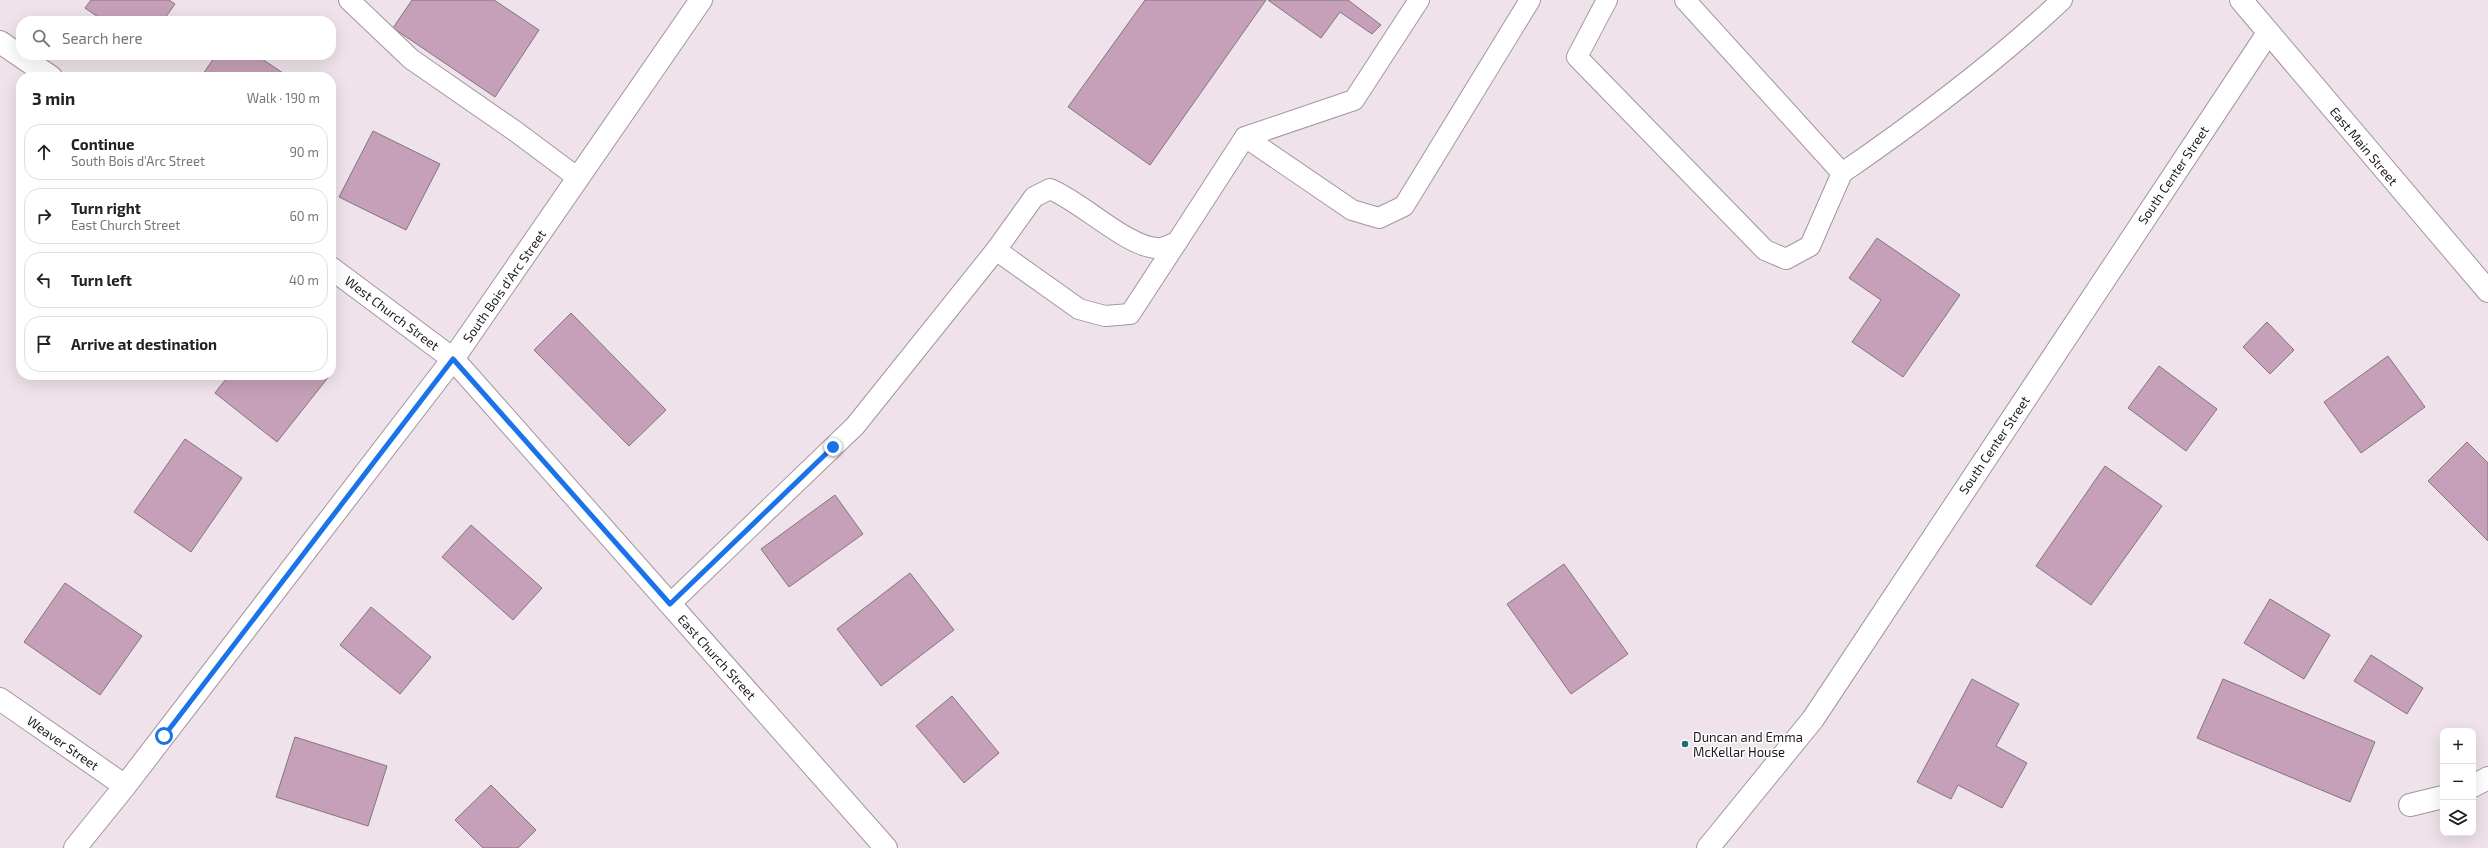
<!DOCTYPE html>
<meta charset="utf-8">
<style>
:root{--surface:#fff;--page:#f2f2f2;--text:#222;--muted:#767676;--line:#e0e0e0}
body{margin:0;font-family:"Exo 2",sans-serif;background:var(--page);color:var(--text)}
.controls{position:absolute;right:12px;bottom:12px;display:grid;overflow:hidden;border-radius:8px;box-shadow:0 4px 16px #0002}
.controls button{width:36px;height:36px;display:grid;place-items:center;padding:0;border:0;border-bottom:1px solid var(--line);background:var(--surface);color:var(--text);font:20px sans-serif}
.stop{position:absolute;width:12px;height:12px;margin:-9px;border:3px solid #1a73e8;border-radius:50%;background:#fff}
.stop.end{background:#1a73e8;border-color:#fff;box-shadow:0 1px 4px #0008}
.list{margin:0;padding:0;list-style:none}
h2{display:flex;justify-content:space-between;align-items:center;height:52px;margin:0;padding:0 16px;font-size:17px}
h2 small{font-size:13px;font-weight:400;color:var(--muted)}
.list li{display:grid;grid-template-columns:26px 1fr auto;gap:12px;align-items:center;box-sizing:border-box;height:56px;margin:0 8px 8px;padding:0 8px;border:1px solid var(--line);border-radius:16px}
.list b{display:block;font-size:15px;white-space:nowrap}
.list p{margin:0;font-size:13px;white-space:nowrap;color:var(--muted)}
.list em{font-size:13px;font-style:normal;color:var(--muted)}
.icon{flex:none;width:22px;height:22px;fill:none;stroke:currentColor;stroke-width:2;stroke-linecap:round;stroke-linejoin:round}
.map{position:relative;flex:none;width:2488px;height:848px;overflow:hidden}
.search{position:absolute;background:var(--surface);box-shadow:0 4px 16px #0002;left:16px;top:16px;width:320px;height:44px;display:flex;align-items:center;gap:10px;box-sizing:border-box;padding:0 14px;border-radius:16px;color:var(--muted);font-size:15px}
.panel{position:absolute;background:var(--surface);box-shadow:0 4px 16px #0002;left:16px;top:72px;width:320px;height:308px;border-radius:16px}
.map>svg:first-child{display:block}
</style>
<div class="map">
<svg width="2488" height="848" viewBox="0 0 2488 848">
<rect width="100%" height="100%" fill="#efe2ea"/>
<g fill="#c5a0b8" stroke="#81767d">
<polygon points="91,0 169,0 175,4 163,21 104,21 85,8"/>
<polygon points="412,0 494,0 539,30 495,97 393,28"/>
<polygon points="1145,0 1266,0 1150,165 1068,107"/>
<polygon points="1268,0 1348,0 1381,25 1372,34 1340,12 1321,38"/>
<polygon points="216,55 256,55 283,73 280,77 201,77"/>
<polygon points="373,131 440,164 406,230 339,197"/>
<polygon points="1877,238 1960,295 1903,377 1852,342 1881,300 1849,278"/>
<polygon points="571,313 666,410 629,446 534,350"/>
<polygon points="2267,322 2294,350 2270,374 2243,347"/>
<polygon points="2388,356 2425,407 2361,453 2324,402"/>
<polygon points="2159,366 2217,409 2186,451 2128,408"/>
<polygon points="229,375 330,375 277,442 215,393"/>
<polygon points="185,439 242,478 191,552 134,512"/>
<polygon points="2467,442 2488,463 2488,541 2428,481"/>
<polygon points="2105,466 2162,506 2091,605 2036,566"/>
<polygon points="835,495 863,534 789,587 761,549"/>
<polygon points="471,525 542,588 513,620 442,557"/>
<polygon points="1564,564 1628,654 1571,694 1507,604"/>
<polygon points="910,573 954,630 881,686 837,629"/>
<polygon points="65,583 142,636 100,695 24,642"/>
<polygon points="2270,599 2330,635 2304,679 2244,643"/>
<polygon points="371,607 431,657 400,694 340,645"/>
<polygon points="2371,655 2423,688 2407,714 2354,681"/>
<polygon points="1972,679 2019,704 1996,746 2027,763 2002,808 1958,785 1951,799 1917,782"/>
<polygon points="2223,679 2375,742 2350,802 2197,738"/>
<polygon points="952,696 999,753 964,783 916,726"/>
<polygon points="295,737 387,766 368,826 276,797"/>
<polygon points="491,785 536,830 518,848 483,848 455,820"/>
</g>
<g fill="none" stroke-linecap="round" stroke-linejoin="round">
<g stroke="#a2969e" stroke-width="22">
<g id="lane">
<polyline points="349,0 411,59 515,131 578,178"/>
<polyline points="1607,0 1577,57 1765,250 1786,259 1810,246 1842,173 1685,0"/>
<polyline points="1245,137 1354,100 1419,0"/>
<path d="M1842,173C1919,120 1994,64 2062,0"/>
<path d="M996,250L1034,197L1050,189C1082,202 1127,247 1157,248C1163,249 1171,244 1177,242L1245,137L1352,210L1379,218L1404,206L1530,0"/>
<polyline points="670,604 855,426 996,250 1079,309 1105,316 1130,314 1177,242"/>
</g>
</g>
<g stroke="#a2969e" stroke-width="24">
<g id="street">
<polyline points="2241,0 2488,291"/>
<polyline points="0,42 51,77"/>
<polyline points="331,268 453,359 886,848"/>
<polyline points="0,699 125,786"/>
<polyline points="2473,786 2488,778"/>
<polyline points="2410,805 2443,797"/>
<polyline points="1708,848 1813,719 2268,33"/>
</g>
</g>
<g stroke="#a2969e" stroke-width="24">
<polyline id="secondary" points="75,848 125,786 453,359 701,0"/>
</g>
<use href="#lane" stroke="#fff" stroke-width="20"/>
<use href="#street" stroke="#fff" stroke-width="22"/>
<use href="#secondary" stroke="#fff" stroke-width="22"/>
</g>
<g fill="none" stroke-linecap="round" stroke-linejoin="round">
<polyline stroke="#1a73e8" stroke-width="5" points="164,736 453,359 670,604 833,447"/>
</g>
<circle fill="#1f6c6d" stroke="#fff" stroke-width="1.5" cx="1685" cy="744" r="4"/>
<g text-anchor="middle" stroke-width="3" stroke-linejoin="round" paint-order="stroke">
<g font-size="13" fill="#1e191c" stroke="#fff">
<text transform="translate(2364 146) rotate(50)" y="5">East Main Street</text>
<text transform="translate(2173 175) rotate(-56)" y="5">South Center Street</text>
<text transform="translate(504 286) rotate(-55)" y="5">South Bois d'Arc Street</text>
<text transform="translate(392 313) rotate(37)" y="5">West Church Street</text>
<text transform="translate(1994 445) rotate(-56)" y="5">South Center Street</text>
<text transform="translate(717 657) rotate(48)" y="5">East Church Street</text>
<text transform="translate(63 743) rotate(35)" y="5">Weaver Street</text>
</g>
<g font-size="13" fill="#1e191c" stroke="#fff" text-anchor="start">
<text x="1693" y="742">Duncan and Emma<tspan x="1693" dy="15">McKellar House</tspan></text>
</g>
</g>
</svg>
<div class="controls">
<button>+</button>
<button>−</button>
<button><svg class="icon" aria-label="layers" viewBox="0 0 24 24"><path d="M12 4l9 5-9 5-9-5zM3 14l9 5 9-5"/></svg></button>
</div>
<div class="stop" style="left:164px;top:736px"></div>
<div class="stop end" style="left:833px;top:447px"></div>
<div class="search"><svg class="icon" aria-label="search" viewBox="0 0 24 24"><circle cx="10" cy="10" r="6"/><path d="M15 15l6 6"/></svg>Search here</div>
<section class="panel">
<h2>3 min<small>Walk · 190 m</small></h2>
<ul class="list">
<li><svg class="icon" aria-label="ahead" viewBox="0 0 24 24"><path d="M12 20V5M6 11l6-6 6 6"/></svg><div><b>Continue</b><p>South Bois d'Arc Street</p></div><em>90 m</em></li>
<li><svg class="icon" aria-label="right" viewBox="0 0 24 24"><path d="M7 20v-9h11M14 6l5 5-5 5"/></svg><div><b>Turn right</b><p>East Church Street</p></div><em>60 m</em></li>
<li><svg class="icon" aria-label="left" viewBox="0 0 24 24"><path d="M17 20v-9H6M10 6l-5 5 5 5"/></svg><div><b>Turn left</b></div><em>40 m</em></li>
<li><svg class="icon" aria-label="arrive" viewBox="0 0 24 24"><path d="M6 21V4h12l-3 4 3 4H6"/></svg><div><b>Arrive at destination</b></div></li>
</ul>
</section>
</div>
